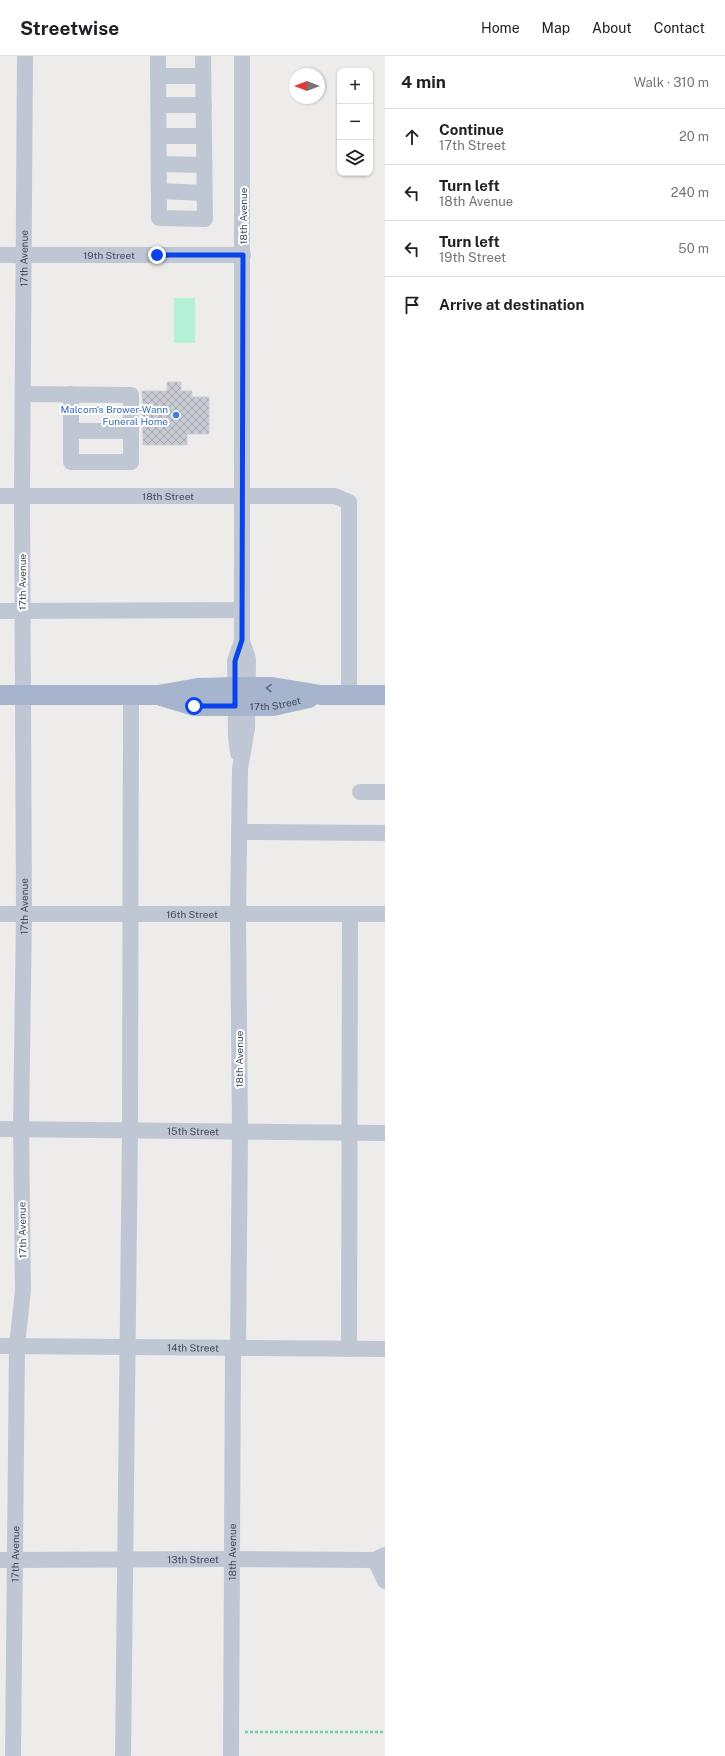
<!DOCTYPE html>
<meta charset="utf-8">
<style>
:root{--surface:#fff;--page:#f2f2f2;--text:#202124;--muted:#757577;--line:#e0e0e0}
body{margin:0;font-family:"Public Sans",sans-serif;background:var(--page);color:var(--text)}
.controls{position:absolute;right:12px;top:12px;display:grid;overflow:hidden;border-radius:8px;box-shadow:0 1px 3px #0004}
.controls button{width:36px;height:36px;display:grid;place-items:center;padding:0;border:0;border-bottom:1px solid var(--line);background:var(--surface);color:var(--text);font:20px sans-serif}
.compass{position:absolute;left:289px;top:12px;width:36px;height:36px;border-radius:50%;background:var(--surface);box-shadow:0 1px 3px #0004;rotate:270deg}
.stop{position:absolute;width:12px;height:12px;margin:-9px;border:3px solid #0943ea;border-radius:50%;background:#fff}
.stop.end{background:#0943ea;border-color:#fff;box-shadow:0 1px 4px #0008}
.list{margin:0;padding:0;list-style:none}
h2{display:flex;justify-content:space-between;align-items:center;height:52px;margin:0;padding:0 16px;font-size:17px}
h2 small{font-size:13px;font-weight:400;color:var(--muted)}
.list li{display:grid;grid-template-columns:26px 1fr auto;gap:12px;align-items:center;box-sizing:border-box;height:56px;padding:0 16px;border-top:1px solid var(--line)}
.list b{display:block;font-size:15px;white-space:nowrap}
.list p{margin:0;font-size:13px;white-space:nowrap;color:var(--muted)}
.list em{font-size:13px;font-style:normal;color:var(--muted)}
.icon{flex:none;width:22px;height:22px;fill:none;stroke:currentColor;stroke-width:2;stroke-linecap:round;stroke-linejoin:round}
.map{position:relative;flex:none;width:385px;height:1700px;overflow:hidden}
header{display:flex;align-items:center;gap:24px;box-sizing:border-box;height:56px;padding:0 20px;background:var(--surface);border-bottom:1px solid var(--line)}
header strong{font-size:19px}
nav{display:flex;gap:22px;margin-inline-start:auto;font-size:14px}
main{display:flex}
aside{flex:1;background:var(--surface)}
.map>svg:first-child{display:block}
</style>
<header>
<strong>Streetwise</strong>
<nav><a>Home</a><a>Map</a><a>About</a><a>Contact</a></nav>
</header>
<main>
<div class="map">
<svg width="385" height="1700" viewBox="0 0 385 1700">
<defs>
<pattern id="building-cross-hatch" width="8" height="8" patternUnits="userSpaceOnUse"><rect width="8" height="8" fill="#c9cbd4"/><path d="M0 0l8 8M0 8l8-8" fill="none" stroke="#a5a7af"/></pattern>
</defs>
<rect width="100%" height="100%" fill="#eeebeb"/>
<rect fill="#b3f2d6" x="174" y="242" width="21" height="45"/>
<polygon fill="url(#building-cross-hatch)" stroke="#cecfd8" points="167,326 181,326 181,335 192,335 192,341 209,341 209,378 187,378 187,389 143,389 142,335 167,335"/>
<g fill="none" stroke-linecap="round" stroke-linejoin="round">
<polyline stroke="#69d2b1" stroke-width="2.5" stroke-dasharray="3 2" stroke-linecap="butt" points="245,1676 385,1676"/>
<g stroke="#bfc7d5" stroke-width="16">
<polyline points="158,0 159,162 205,163 203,0"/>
<polyline points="158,20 203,20"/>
<polyline points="159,49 204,49"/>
<polyline points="159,80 204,80"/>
<polyline points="159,108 204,109"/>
<polyline points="159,135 204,137"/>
<path id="s1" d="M0,199H243"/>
<polyline points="23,338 131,339 131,406 71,406 71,338"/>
<polyline points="71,375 131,375"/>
<path id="s2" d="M0,440H335L349,446V639"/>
<polyline points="0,555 242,554"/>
<polyline points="238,697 236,681 235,605 242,585"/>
<polyline points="360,736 385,736"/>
<polyline points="240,776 385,777"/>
<path id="s3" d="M0,858H385"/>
<path id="s4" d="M0,1073L385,1077"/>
<path id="s5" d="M0,1290L385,1293"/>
<polyline points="238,1293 240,1076 238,858 240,713 247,672 248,603 242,585 242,0"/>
<polyline points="349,1293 350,858"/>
<path id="s6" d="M0,1504L233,1503L375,1504L385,1499"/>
<polyline points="375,1504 385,1525"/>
<path id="s7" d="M13,1700L17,1290L23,1234L21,1072L24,858L22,440L25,0"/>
<polyline points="123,1700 130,1073 131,639"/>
<path id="s8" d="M231,1700L233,1293"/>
</g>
<g stroke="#a7b4ce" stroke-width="20">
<polyline points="0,639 158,639 198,632 235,631 272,631 321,639 385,639"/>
<path id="s9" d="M161,640L194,650H273L309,642"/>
</g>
</g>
<defs><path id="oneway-chevron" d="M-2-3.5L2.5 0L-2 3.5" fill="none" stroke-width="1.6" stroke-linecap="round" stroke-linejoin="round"/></defs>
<use stroke="#606a7d" href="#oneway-chevron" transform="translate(269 632) rotate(-177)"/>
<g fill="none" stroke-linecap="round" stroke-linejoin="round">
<polyline stroke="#0943ea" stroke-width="5" points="157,199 243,199 242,584 235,605 235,650 194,650"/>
</g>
<circle fill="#3f7fe0" stroke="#fff" stroke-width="1.5" cx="176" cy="359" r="4"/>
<g text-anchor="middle" stroke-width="4" stroke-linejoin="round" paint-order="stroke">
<g font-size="10" fill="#424a5a" stroke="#fff">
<text transform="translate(243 160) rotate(-90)" y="4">18th Avenue</text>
<text dy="4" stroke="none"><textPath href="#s1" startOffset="109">19th Street</textPath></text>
<text dy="4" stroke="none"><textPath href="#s7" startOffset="1498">17th Avenue</textPath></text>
<text dy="4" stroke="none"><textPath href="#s2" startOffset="168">18th Street</textPath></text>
<text transform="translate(22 526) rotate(-90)" y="4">17th Avenue</text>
<text dy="4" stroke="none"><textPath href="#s9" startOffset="116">17th Street</textPath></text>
<text dy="4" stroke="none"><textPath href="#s7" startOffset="850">17th Avenue</textPath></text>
<text dy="4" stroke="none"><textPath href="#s3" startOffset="192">16th Street</textPath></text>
<text transform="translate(239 1003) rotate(-90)" y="4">18th Avenue</text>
<text dy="4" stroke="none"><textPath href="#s4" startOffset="193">15th Street</textPath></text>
<text transform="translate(22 1174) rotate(-91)" y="4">17th Avenue</text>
<text dy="4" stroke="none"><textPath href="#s5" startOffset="193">14th Street</textPath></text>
<text dy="4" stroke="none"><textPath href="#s8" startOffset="204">18th Avenue</textPath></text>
<text dy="4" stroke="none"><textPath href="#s7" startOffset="202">17th Avenue</textPath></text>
<text dy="4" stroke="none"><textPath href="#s6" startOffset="193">13th Street</textPath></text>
</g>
<g font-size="10" fill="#366cbe" stroke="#fff" text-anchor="end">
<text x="168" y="357">Malcom's Brower-Wann<tspan x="168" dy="12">Funeral Home</tspan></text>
</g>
</g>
</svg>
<div class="controls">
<button>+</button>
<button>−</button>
<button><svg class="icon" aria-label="layers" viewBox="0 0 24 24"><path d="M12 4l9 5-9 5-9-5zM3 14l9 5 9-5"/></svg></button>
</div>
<svg class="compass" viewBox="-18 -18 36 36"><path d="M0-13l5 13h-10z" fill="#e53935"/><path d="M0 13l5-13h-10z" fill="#757577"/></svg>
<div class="stop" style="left:194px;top:650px"></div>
<div class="stop end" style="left:157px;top:199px"></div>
</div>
<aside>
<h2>4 min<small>Walk · 310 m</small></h2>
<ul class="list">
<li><svg class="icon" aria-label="ahead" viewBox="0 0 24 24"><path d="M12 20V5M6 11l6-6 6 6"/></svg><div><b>Continue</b><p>17th Street</p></div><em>20 m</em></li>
<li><svg class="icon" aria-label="left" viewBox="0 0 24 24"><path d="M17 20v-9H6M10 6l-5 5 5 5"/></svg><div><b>Turn left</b><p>18th Avenue</p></div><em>240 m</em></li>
<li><svg class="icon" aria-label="left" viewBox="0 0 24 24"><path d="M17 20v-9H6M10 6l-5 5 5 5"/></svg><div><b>Turn left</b><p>19th Street</p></div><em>50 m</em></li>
<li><svg class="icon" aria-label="arrive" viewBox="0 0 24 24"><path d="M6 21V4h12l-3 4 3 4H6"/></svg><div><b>Arrive at destination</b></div></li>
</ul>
</aside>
</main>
